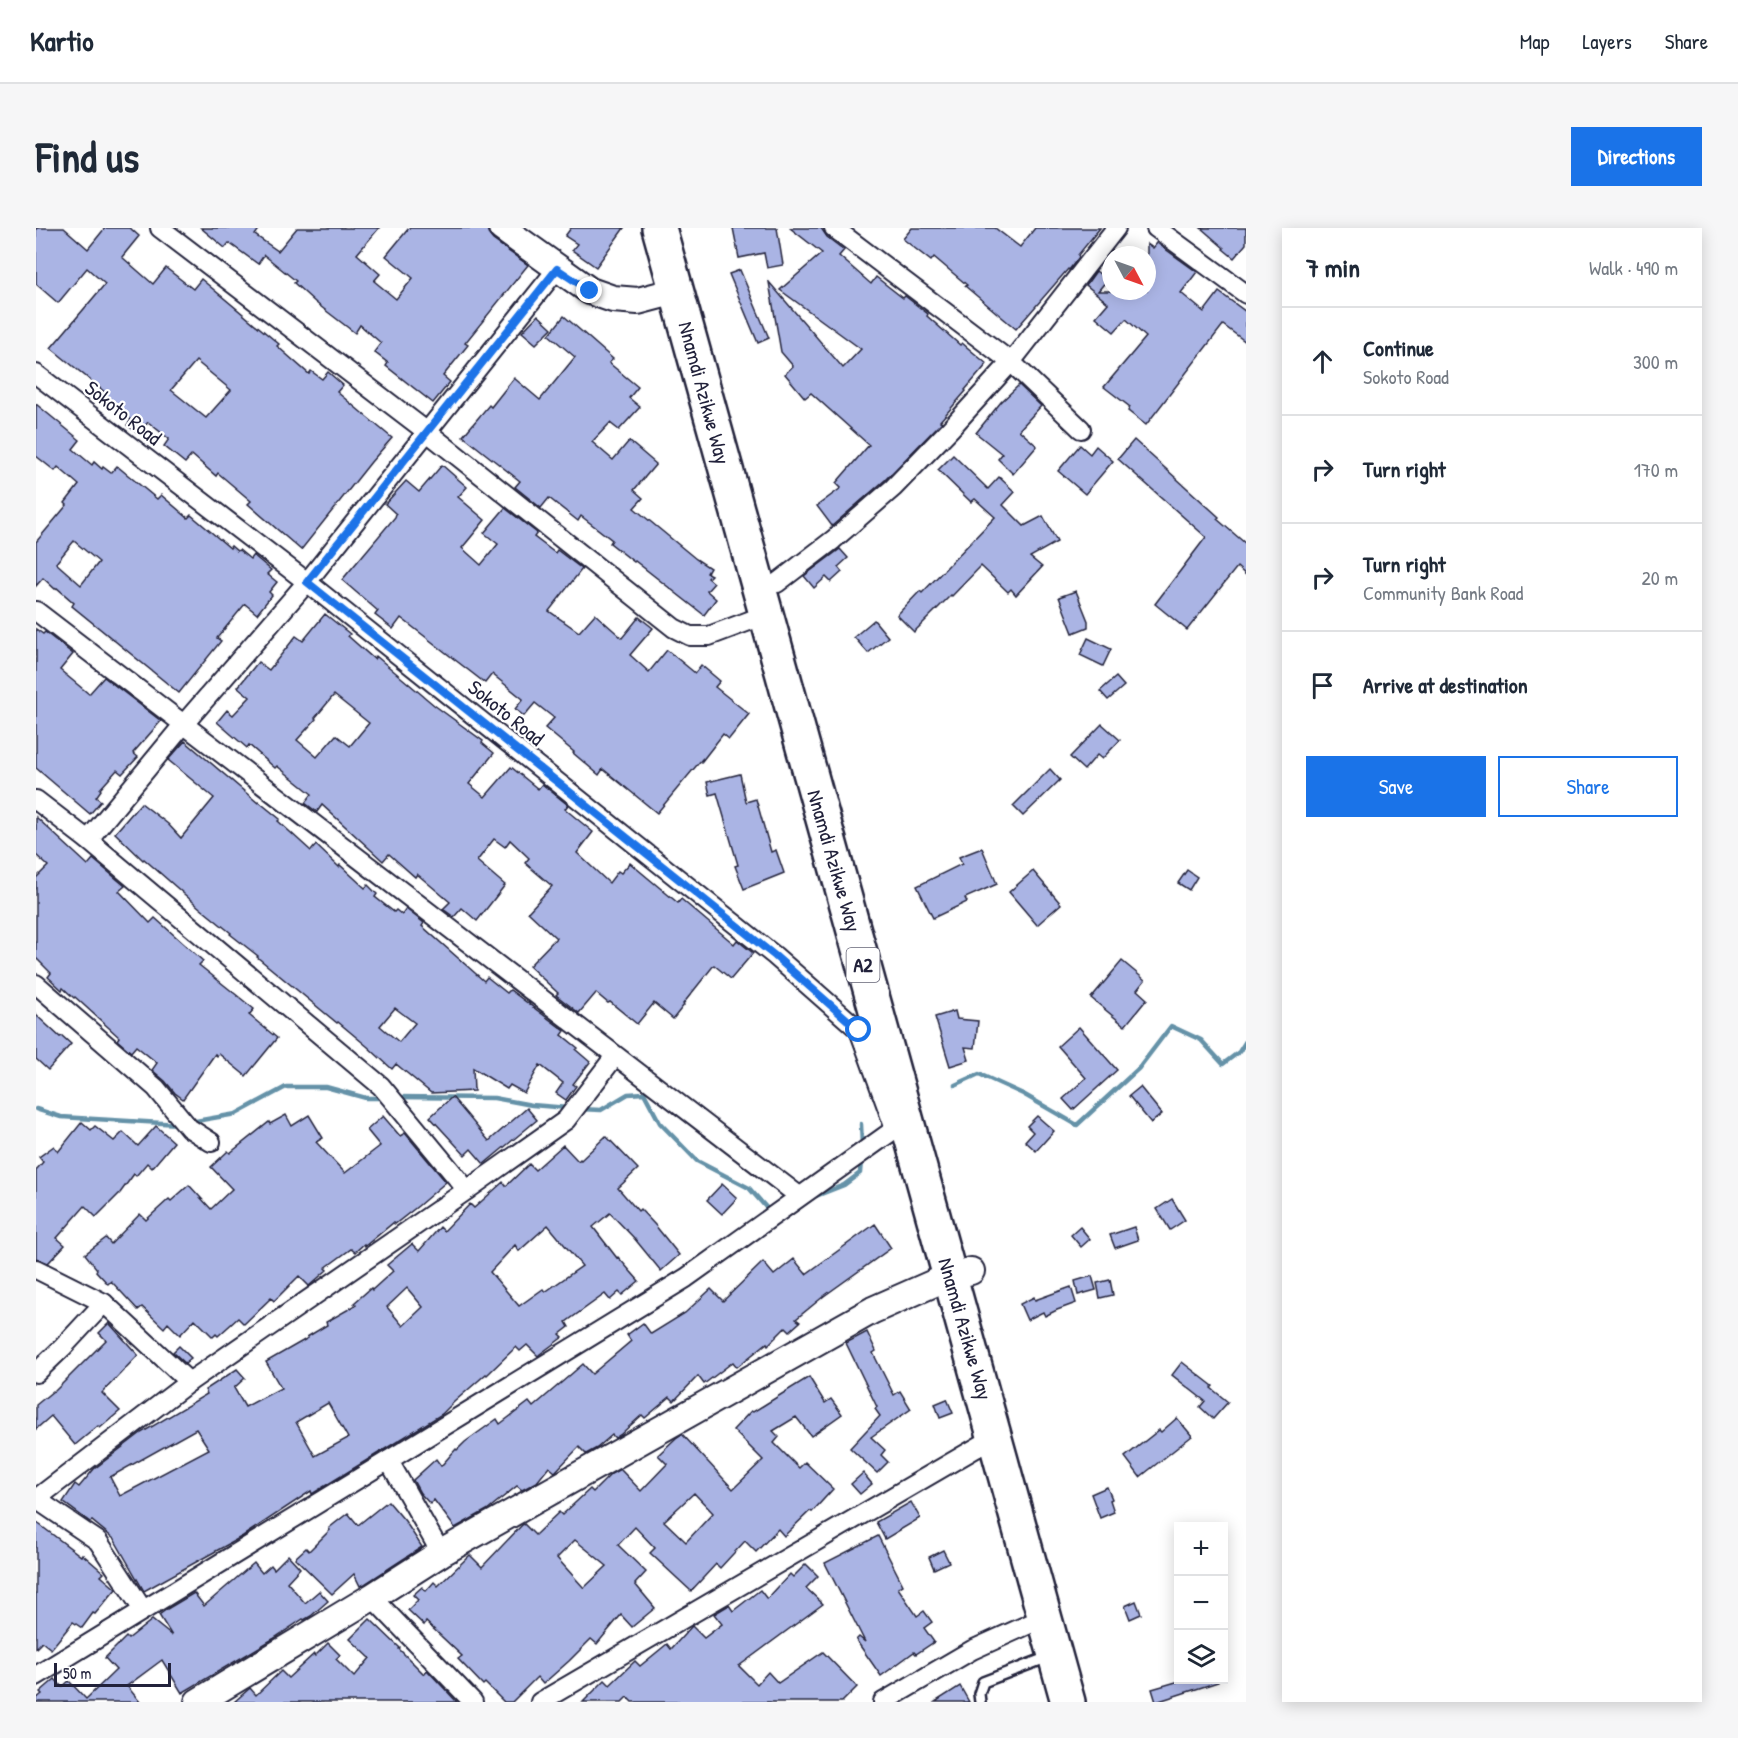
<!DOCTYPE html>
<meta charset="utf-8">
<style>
:root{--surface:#fff;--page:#f6f6f7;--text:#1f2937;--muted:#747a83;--line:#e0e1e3;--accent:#1a73e8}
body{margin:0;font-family:"Patrick Hand",sans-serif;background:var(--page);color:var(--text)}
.controls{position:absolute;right:18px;bottom:18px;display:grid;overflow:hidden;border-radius:0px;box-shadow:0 3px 15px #0003}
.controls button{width:54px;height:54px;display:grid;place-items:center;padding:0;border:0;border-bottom:2px solid var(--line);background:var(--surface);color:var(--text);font:30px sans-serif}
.compass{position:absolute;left:1066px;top:18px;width:54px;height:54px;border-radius:50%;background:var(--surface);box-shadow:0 3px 15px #0003;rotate:131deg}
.scale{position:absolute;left:18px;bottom:15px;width:117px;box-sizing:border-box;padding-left:6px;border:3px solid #22223b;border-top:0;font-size:16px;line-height:21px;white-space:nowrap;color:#22223b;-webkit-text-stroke:4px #fff;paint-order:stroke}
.stop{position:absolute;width:18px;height:18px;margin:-14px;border:4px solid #1a73e8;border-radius:50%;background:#fff}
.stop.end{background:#1a73e8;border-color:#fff;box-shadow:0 2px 6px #0008}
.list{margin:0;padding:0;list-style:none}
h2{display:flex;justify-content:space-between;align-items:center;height:78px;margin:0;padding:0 24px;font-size:26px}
h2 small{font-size:20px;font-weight:400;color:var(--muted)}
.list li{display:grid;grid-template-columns:39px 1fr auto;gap:18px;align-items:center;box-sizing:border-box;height:108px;padding:0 24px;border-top:2px solid var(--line)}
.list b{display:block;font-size:22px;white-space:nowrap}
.list p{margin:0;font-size:20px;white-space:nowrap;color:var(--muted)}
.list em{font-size:20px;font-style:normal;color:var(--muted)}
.actions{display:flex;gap:12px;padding:18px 24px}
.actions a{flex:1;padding:14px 0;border:2px solid var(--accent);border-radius:0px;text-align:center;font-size:21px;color:var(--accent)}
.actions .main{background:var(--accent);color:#fff}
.icon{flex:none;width:33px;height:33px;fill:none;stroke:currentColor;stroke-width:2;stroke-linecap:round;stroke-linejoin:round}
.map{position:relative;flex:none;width:1210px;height:1474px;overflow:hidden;border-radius:0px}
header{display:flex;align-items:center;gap:36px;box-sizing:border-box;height:84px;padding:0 30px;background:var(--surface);border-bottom:2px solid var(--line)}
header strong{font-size:28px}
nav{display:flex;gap:33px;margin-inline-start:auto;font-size:21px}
.intro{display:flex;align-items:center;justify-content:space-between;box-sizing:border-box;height:144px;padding:0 36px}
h1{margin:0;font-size:42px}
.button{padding:15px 27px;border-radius:0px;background:var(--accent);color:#fff;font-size:21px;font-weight:700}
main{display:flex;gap:36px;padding:0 36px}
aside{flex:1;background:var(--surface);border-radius:0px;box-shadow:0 3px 15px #0003}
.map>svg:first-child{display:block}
</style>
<header>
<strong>Kartio</strong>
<nav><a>Map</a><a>Layers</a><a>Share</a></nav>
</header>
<div class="intro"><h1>Find us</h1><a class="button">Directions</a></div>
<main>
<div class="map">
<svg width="1210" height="1474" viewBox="0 0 1210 1474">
<rect width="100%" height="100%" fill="#fff"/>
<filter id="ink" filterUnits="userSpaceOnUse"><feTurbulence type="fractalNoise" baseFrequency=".0167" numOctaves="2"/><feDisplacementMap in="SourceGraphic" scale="12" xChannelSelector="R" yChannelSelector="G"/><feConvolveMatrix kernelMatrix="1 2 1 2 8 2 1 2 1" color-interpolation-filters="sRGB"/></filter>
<g filter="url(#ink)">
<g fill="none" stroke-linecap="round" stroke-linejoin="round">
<g stroke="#6592a8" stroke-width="4.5">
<polyline points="919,857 943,846 987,866 1041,897 1103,840 1135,798 1165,812 1187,836 1203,824 1210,813"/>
<polyline points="361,869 458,870 496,877 532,880"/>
<polyline points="0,881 25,889 143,896"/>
<polyline points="543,881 565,882 592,866 608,865 624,895 661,933 713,960 735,985"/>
<polyline points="154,894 200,886 250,859 290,859 330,870 347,870"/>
<polyline points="825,896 826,917"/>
<polyline points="780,968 808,957 824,945 825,932"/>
</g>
</g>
<g fill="#aab4e4" stroke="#22223b" stroke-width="1.5" fill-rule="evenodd">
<path d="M0,0H28L52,21L69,0H94L103,8L86,29L117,56L130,40L157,61L165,51L243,116L241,118L273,146L275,143L286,151L292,144L307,157L301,164L356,210L335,234L265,322L212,276L215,273L182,245L180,248L156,227L149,235L128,218L133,211L112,194L103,206L91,197L95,192L69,169L71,166L15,120L69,56L51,40L22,75L0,56ZM160,133L195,162L170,190L135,162Z"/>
<polygon points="165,0 224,0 219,7 242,23 261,0 343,0 321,26 344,46 338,53 360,71 377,50 350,28 373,0 451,0 453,7 457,12 492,37 429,115 432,117 407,148 414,154 397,175 350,138 352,135 338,124 345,115 324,97 319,105 280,75 258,55 260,53 228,27 222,36 193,15 189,20"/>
<polygon points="535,0 588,0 560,39 536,22 541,16 529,8"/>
<polygon points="697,0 741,0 747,37 731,40 728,25 703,30"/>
<polygon points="754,0 785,0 791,9 808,22 803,28 835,56 840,49 867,70 869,68 892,86 891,88 924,117 926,115 951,136 929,162 930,163 904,193 906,194 849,252 796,298 781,278 805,260 800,255 833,217 775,165 769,170 749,146 757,138 745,124 733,54 807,140 825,121 744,62 786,25"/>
<polygon points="876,0 959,0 984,19 999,0 1064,0 1042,27 1043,29 1033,42 1032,41 980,101 929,58 931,57 898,29 895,33 867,11"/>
<polygon points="1165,0 1210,0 1210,16 1198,30 1187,21 1188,20"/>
<polygon points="1121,15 1161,44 1145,65 1168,84 1183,64 1210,84 1210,114 1187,97 1110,197 1092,183 1094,179 1068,159 1110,109 1090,91 1078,104 1060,89 1072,75 1050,57 1060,43 1071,52 1062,63 1111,63 1111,16 1117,20"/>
<polygon points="704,42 733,110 722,115 693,46"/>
<polygon points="502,87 516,100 500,116 486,104"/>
<polygon points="528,88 577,131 573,135 602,159 593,170 604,179 583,202 574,195 556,214 577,232 593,213 620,236 598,262 607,270 598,280 660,331 674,340 671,345 675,347 672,350 678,355 671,363 680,371 668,387 599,333 598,334 574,315 576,312 545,288 542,293 513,270 505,280 479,259 484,253 427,208 453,177 455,179 478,150 504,172 539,129 513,107"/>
<polygon points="983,157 1005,178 983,202 1001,218 977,246 962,231 966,226 940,205 965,174"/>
<path d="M0,176L44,212L37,221L56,237L58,234L66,241L67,239L75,245L81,238L121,271L125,267L152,290L155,287L194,320L195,318L201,323L203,322L214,331L217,327L235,342L231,346L241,354L233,364L236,367L221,386L209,376L181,410L185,413L143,465L36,378L38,375L21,360L19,361L7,350L0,358V314L31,277L29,275L43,257L22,239L19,243L0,228ZM38,313L63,334L45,357L20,335Z"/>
<polygon points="1098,212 1183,289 1181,291 1210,316 1210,347 1201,339 1151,402 1119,376 1170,309 1082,231"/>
<polygon points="1044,217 1054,226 1060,218 1077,233 1049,266 1022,243"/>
<polygon points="917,227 952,261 963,249 979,264 967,277 988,298 1007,288 1021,314 994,329 1006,339 980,367 975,361 972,364 945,338 916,368 915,367 878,404 861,387 884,363 886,365 959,289 939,271 935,274 902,242"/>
<polygon points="406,237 431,259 422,269 449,292 426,320 445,337 462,316 448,305 469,280 501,305 498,309 519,325 521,322 546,341 513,383 543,404 559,386 586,410 603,389 617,400 594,427 613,444 631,422 659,445 665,437 684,453 679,459 713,486 693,511 687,506 666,533 666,531 621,585 567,541 563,547 537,525 538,524 509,500 518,490 499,475 488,488 479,481 487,471 456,446 449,455 365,390 357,401 339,387 342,383 306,352 359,289 360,286 349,276 370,253 383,264"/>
<polygon points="804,321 812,330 802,339 806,344 795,354 790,349 778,360 768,348"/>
<polygon points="1040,363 1052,393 1052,399 1037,405 1023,369"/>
<path d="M289,386L314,406L312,408L338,431L340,428L398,477L447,513L446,515L458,525L433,556L449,569L475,539L502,561L506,556L532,577L529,581L557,604L541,625L573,655L582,643L585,645L594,635L642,675L645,671L698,716L701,712L717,725L695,751L678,737L647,776L648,777L637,791L618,775L601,796L574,774L572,775L560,765L543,785L520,767L522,765L493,738L520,710L492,684L516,658L489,635L493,630L474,612L469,619L458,611L441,633L469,657L441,693L426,680L418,689L407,681L414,674L381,646L379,649L353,626L347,633L286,577L281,584L269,575L276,566L241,538L239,540L213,517L211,520L181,494L191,482L197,487L214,469L202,459L222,434L233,442L260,408L267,413ZM298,467L333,495L314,518L300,507L281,529L261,512L280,491L279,490Z"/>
<polygon points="838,392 852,409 832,425 818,409"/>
<polygon points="0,401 7,406 9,404 37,426 24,442 53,466 68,449 125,493 97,525 102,529 86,546 81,542 64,561 65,562 60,569 65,573 54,586 0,540"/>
<polygon points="1052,410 1075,421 1067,438 1044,427"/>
<polygon points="1080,449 1088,458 1072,472 1064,463"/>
<polygon points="1066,496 1084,512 1066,531 1061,527 1048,542 1034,529"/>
<path d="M149,513L222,575L223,574L244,591L242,593L275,623L280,617L303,639L304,637L329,660L332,657L341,666L339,669L358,684L360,682L366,687L370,681L388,695L386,698L448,753L451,749L471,765L474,762L529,803L526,807L542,820L540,822L554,834L537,856L540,858L530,872L520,865L527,855L504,837L488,865L474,857L471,861L437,840L438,863L395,865L360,836L356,841L332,819L302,794L301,795L221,729L222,728L194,706L195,705L164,680L108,631L107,632L79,605L105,575L132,596L145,610L178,570L132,532ZM359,780L379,795L363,814L344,798Z"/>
<polygon points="1014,541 1024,552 987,588 977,578"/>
<polygon points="704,546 710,574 720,571 735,624 740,622 748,645 708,661 699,638 702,637 681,565 674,567 671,554"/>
<polygon points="0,589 52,637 57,631 89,658 83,663 114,695 119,690 167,733 163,737 218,781 213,787 241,810 210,848 183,826 181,828 179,826 147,871 139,865 129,853 116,842 121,835 100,818 95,824 81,812 83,809 39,769 38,770 27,760 26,762 12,749 15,745 0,730 0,650 12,638 0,627"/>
<polygon points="946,620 961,656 929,670 931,674 897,690 881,658 926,636 923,629"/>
<polygon points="1151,642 1161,649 1153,662 1142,655"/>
<polygon points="997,643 1025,676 1001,697 973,664"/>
<polygon points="1086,733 1109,752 1101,762 1111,771 1089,798 1055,770"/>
<polygon points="919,783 921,791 942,793 939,820 929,819 933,832 914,838 899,789"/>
<polygon points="0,787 24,809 26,808 35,816 12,842 0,831"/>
<polygon points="1043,799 1081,842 1037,882 1027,871 1050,850 1022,818"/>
<polygon points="1104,859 1126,886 1115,895 1093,868"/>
<polygon points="416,869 453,913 491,880 501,892 448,936 435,921 429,927 394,889"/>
<polygon points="250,887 256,898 273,887 287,910 280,914 309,945 344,918 331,902 347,888 364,908 369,905 410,954 382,978 359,996 357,995 329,1018 328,1016 319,1024 315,1021 289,1040 291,1042 273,1058 263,1048 238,1073 235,1070 208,1096 202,1090 182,1108 180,1106 177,1109 159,1091 144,1107 132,1095 128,1100 106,1079 102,1082 75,1053 72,1056 60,1043 61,1041 49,1026 70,1010 75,1016 104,986 110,992 133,971 135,973 153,957 175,981 196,961 175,939 192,923 194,925 233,894 234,896"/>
<polygon points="1001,888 1018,903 1000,923 989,913 997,904 991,898"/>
<polygon points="46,894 55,902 59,898 78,913 87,904 102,918 120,898 138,914 116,940 111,935 100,948 98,946 84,965 60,989 49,978 21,1010 29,1017 12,1035 0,1030 0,942 7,934 3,929 18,918 22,924"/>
<path d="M570,908L602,941L582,960L602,983L604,981L619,997L643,1027L625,1043L598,1010L574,985L557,999L581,1030L582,1029L603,1053L586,1067L583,1064L574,1072L569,1066L530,1094L533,1099L524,1106L527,1109L504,1126L502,1128L491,1117L484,1123L480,1119L451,1147L450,1146L418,1174L406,1186L276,1266L275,1263L207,1308L108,1363L78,1311L56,1293L54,1294L27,1274L39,1256L43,1259L58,1241L105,1205L171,1166L169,1162L201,1141L209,1150L198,1160L209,1179L245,1160L230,1134L272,1110L271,1109L291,1097L290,1094L320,1077L318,1075L335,1060L336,1062L357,1043L351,1037L376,1016L383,1023L404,999L408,1003L434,976L438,980L467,954L470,958L493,936L499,942L527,917L542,933L544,931L545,932ZM512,997L546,1038L509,1064L507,1061L483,1078L454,1044L479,1017L483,1023ZM371,1060L387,1079L367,1098L351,1079ZM292,1175L312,1210L279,1228L260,1194ZM160,1201L173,1221L84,1268L74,1249Z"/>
<polygon points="686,956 701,970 686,986 671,972"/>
<polygon points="1136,971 1149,992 1134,1002 1121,981"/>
<polygon points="839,996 855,1020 788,1068 760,1091 764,1094 754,1103 750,1099 732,1117 731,1115 701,1139 697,1134 668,1156 662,1148 638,1173 634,1169 609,1190 606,1187 585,1206 579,1210 576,1207 561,1220 550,1226 543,1219 519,1244 513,1239 501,1254 486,1262 481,1258 451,1282 419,1300 398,1272 394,1276 384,1265 377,1252 400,1231 405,1238 420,1221 421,1222 429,1214 461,1191 464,1196 493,1174 497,1179 547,1136 556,1146 595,1113 591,1107 607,1095 615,1106 649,1085 675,1061 687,1073 727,1034 738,1047 758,1031 770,1046"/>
<polygon points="1044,999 1054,1011 1045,1019 1035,1007"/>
<polygon points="1098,999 1102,1012 1079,1020 1074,1007"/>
<polygon points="1056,1048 1060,1062 1042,1067 1039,1053"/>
<polygon points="1074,1052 1077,1067 1064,1070 1061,1055"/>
<polygon points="1035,1059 1040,1075 1021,1082 1009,1088 1007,1084 991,1092 984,1076 998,1069 999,1072"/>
<polygon points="73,1095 102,1127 66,1165 84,1183 64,1200 62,1198 39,1217 15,1188 0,1201 0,1177 17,1163 18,1164 70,1112 63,1105"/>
<polygon points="831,1104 840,1123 837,1125 858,1167 864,1163 875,1181 835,1209 849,1222 845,1227 852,1234 841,1245 814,1220 844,1188 839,1181 841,1179 810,1115"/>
<polygon points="143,1118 155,1130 149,1135 137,1124"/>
<polygon points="1146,1134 1177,1158 1175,1160 1192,1174 1177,1191 1164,1179 1169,1173 1136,1147"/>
<path d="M773,1149L789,1175L795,1171L806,1186L775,1208L760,1189L737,1203L743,1209L738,1215L763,1240L769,1234L797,1261L776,1284L774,1283L748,1308L742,1301L720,1324L709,1313L684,1340L680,1336L655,1363L614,1325L619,1320L599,1299L582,1317L610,1344L599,1356L619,1380L596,1399L585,1387L561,1416L555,1411L533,1433L507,1456L501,1449L476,1474H468L449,1455L447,1457L422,1431L426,1428L390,1394L388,1397L372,1382L382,1372L377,1367L386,1359L390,1363L398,1354L402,1358L434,1327L446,1339L486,1297L488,1296L499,1307L523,1284L526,1287L554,1261L557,1264L575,1246L584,1241L605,1263L631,1236L622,1227L640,1210L646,1206L697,1261L727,1232L697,1202L715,1183L717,1184ZM658,1265L677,1285L650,1314L628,1293ZM539,1312L571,1338L548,1360L521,1330Z"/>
<polygon points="911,1171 917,1185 904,1190 899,1176"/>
<polygon points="1141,1190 1156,1208 1104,1249 1089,1229 1123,1202 1125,1204"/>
<polygon points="827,1245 836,1256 824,1266 815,1256"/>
<polygon points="1071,1259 1076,1271 1074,1272 1078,1284 1064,1290 1055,1266"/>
<polygon points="352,1273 369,1293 386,1319 329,1356 324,1358 318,1346 296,1366 259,1330 270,1320 273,1323 294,1302 293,1300 312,1285 322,1297"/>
<polygon points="875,1274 884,1290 849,1311 840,1294"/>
<polygon points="0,1294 45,1328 46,1326 68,1345 65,1348 80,1361 59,1386 57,1385 46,1400 37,1394 15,1421 6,1414 0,1420"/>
<polygon points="842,1308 867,1357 862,1360 881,1388 888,1383 896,1394 888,1400 898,1414 880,1426 878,1424 845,1448 820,1412 823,1409 829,1414 789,1335"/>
<polygon points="907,1322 913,1334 898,1341 893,1329"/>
<polygon points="252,1327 264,1340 251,1354 269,1375 283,1363 292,1373 275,1388 268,1392 267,1391 237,1411 146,1465 126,1432 91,1458 104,1474 0,1474 0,1471 6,1466 4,1464 19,1451 26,1459 33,1453 50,1471 80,1442 69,1430 90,1409 92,1411 116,1392 136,1408 123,1387 131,1381 158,1365 168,1378 218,1335 226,1345 235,1337 238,1341"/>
<polygon points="770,1336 782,1348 770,1360 787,1376 703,1438 721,1456 732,1444 742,1455 787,1424 821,1459 806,1474 596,1474 591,1469 586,1474 547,1474 569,1452 574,1457 599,1433 604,1438 631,1416 635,1421 656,1398 668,1410 686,1396 678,1386 693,1377 697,1383 724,1362 731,1371 754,1346 757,1349"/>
<polygon points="1100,1373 1105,1386 1094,1391 1089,1378"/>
<polygon points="334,1391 364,1420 363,1421 388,1446 391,1442 421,1474 198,1474 214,1460 220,1467 245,1443 252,1450 278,1426 279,1428 292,1415 304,1427 300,1431 318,1449 334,1430 314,1411"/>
<polygon points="1147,1452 1182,1452 1182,1454 1120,1474 1116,1461"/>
<polygon points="924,1458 933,1474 899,1474"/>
</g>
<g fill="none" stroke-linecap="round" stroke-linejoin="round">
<g stroke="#22223b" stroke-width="14">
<polyline id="lane" points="944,1474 943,1466 947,1454 1015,1428"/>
</g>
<g stroke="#22223b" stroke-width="22">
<g id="street">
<polyline points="124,0 390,203 638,400 654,408 673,408 729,387"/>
<polyline points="798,0 975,134 1045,201"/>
<polyline points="1120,0 1210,66"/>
<polyline points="0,146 271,354 739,728 823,802 859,901 650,1050 0,1448"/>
<polyline points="741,355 797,312 857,260 915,200 975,134 1080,0"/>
<polyline points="0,383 763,968"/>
<polyline points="0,572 52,612 345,858 431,962"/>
<polyline points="52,612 147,497 271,354 521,41"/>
<polyline points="0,756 120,860 153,900 175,914"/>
<polyline points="0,1041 68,1075 153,1154"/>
<polyline points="0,1145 27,1119 68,1075"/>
<polyline points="353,1233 405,1325"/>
<polyline points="0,1271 153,1154 431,962 530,892 579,828"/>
<polyline points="0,1271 62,1313 107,1382"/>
<polyline points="336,1369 437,1474"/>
<polyline points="504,1474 959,1209"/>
<polyline points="847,1474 936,1422 1009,1389"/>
</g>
</g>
<g stroke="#22223b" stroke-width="30">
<g id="secondary">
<polyline points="466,0 554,63 577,71 602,73 640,63"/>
<polyline points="162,1474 336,1369 405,1325 837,1082 914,1048 935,1043"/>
</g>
</g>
<g stroke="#22223b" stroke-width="38">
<polyline id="highway" points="623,0 1032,1474"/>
</g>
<use href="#lane" stroke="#fff" stroke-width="9"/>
<use href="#street" stroke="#fff" stroke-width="18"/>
<use href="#secondary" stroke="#fff" stroke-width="26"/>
<use href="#highway" stroke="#fff" stroke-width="33"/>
</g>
</g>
<g fill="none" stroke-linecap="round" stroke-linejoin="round" filter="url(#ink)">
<polyline stroke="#1a73e8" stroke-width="8" points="554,63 521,41 271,354 739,728 823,802"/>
</g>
<g text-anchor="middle" stroke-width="4.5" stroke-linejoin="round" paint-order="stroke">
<rect fill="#fff" stroke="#646476" stroke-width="1.5" x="810.5" y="720" width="33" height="34" rx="4.5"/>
<g font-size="20" font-weight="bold" fill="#22223b">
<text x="827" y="744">A2</text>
</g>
<g font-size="21" fill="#22223b" stroke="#fff">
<text transform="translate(668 165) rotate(75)" y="7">Nnamdi Azikwe Way</text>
<text transform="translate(87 185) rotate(38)" y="7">Sokoto Road</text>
<text transform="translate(470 485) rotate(39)" y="7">Sokoto Road</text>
<text transform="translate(798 633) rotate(74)" y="7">Nnamdi Azikwe Way</text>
<text transform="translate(929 1101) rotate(74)" y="7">Nnamdi Azikwe Way</text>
</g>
</g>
</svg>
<div class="controls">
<button>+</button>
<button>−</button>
<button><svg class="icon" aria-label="layers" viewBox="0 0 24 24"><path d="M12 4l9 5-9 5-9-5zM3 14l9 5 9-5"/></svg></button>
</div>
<svg class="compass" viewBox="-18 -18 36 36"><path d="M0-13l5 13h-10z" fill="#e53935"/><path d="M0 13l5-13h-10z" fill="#747a83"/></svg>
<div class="scale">50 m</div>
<div class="stop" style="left:823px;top:802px"></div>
<div class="stop end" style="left:554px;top:63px"></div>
</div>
<aside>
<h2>7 min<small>Walk · 490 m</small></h2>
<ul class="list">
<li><svg class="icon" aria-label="ahead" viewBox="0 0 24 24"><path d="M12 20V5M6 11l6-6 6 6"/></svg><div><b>Continue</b><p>Sokoto Road</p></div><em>300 m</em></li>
<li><svg class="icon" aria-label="right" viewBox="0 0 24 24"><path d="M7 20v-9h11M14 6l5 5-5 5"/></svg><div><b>Turn right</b></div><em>170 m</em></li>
<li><svg class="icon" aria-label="right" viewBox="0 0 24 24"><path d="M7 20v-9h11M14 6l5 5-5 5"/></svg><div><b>Turn right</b><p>Community Bank Road</p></div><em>20 m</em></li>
<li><svg class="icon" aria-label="arrive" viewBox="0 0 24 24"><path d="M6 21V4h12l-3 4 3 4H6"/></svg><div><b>Arrive at destination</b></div></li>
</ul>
<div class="actions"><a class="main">Save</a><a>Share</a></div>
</aside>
</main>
